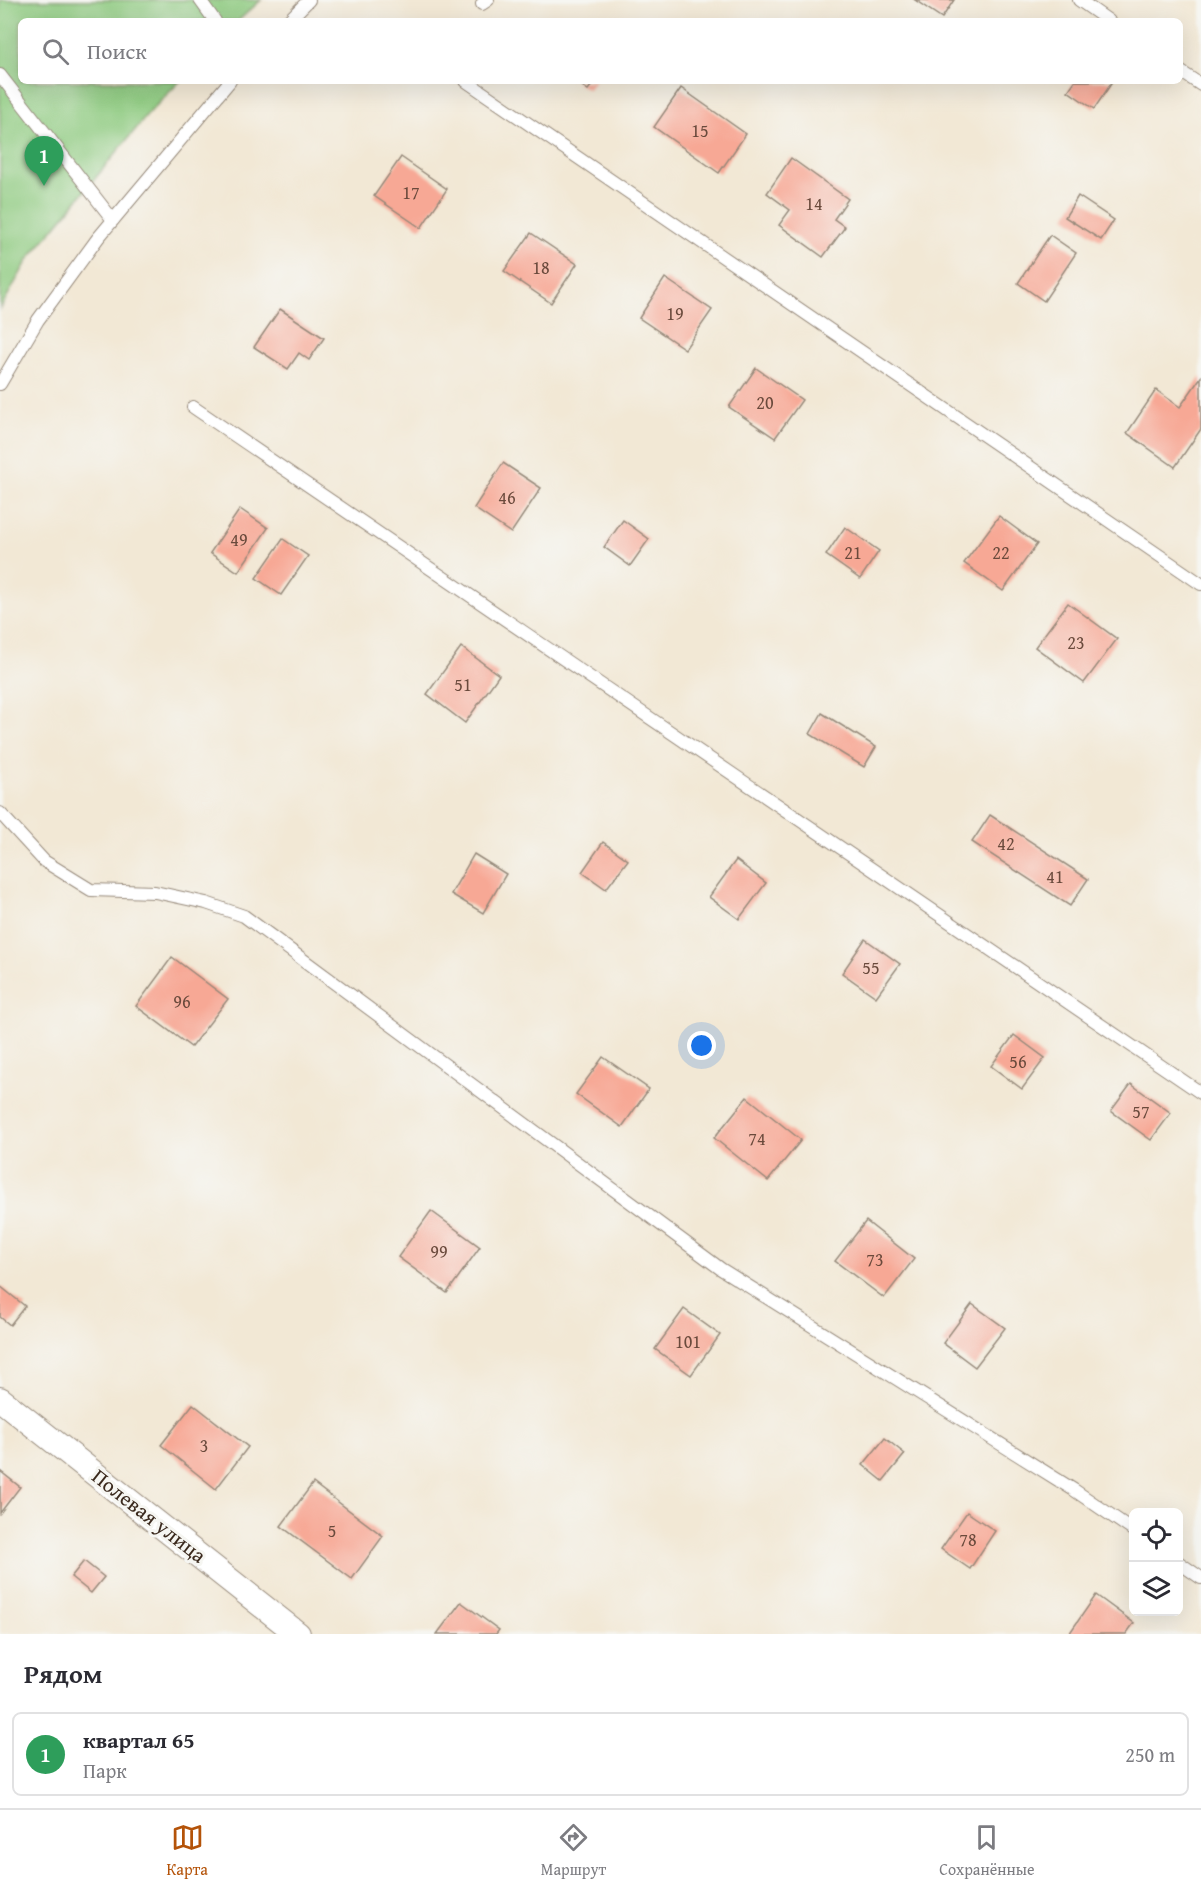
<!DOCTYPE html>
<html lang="ru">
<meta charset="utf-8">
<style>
:root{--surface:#fff;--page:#f2f2f3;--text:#2b2b33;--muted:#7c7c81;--line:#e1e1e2;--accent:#b45309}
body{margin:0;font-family:"Gentium Book Plus",serif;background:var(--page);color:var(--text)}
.controls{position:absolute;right:18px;bottom:18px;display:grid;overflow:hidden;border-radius:9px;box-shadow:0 6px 24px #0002}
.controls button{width:54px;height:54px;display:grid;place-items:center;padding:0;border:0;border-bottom:2px solid var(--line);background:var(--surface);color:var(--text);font:30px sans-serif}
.you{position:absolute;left:702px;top:1046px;width:21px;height:21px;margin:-15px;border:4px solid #fff;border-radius:50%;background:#1a73e8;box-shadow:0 0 0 9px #1a73e833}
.badge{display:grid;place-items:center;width:39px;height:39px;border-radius:50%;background:var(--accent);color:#fff;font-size:20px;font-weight:700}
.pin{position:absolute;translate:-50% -50px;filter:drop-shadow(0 2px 3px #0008)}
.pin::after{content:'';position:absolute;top:32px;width:21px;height:18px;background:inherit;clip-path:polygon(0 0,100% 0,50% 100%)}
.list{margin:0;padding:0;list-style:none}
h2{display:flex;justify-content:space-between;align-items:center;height:78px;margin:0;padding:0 24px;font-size:26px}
h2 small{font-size:20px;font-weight:400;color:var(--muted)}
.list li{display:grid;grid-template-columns:39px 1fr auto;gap:18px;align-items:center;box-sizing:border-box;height:84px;margin:0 12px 12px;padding:0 12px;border:2px solid var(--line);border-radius:9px}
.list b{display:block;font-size:22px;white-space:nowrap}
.list p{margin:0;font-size:20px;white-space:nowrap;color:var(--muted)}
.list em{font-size:20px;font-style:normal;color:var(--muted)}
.icon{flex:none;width:33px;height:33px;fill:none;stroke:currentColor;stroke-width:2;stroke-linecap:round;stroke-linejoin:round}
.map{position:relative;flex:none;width:1201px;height:1634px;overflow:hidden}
.search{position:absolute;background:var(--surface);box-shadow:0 6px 24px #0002;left:18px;right:18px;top:18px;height:66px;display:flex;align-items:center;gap:15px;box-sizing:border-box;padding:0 21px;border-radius:9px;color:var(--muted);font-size:22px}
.sheet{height:174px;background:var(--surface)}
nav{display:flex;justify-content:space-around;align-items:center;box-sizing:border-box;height:84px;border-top:2px solid var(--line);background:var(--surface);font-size:16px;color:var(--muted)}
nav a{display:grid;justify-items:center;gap:3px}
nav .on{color:var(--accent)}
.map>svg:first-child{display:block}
</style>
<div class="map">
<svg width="1201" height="1634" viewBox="0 0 1201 1634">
<rect width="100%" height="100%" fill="#f6f6f2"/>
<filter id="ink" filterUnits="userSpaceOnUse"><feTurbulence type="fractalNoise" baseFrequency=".0167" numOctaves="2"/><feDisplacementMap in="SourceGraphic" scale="12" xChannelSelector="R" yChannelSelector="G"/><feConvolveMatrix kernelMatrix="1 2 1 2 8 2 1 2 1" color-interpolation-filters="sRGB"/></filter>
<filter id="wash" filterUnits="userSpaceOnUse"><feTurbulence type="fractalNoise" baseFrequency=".008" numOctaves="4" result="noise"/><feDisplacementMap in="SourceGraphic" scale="24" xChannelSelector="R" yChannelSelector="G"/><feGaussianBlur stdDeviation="1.35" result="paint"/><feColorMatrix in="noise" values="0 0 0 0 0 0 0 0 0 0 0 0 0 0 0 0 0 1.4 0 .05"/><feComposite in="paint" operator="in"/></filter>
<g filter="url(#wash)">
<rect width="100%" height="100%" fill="#f2e8d5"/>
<polygon fill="#8fcb81" stroke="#657a50" stroke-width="1.5" points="0,0 261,0 238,21 21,21 21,81 180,81 149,113 28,260 0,309"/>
<g id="blocks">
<g fill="#f7a895">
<polygon points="915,0 954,0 942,18"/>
<polygon points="575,81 595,81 588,90"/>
<polygon points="1075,81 1113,81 1094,109 1068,91"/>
<polygon points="681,88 746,134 719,173 654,127"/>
<polygon points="401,157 447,189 421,228 374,196"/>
<polygon points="791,158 848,199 834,219 845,227 823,257 779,225 790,210 767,193"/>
<polygon points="1078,196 1114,220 1101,240 1065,217"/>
<polygon points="531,233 577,264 551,303 504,271"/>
<polygon points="1050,235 1076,253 1044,301 1018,283"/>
<polygon points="665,278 712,310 685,349 639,318"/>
<polygon points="280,309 324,338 309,360 299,353 288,369 254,347"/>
<polygon points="756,368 802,400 775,438 729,407"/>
<polygon points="1201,377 1201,429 1175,467 1127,433 1156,390 1180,407"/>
<polygon points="503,463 541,488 511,533 474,508"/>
<polygon points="240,509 268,528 238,572 210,553"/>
<polygon points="999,516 1037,544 1003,591 964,563"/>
<polygon points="623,520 649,539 630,566 604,547"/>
<polygon points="845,527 879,551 860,579 826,555"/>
<polygon points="283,539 308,556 281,595 256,578"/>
<polygon points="1068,603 1117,639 1084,683 1035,647"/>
<polygon points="461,647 499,675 465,723 427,694"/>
<polygon points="822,713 876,747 864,767 810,734"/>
<polygon points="990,815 1088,879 1070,906 972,842"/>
<polygon points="603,842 628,860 606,889 582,872"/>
<polygon points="474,854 506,874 483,913 451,894"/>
<polygon points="736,860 766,883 739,919 709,897"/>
<polygon points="865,939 900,964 876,997 842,973"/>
<polygon points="172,957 228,999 191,1047 136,1006"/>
<polygon points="1014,1035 1045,1058 1022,1089 991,1066"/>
<polygon points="603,1057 649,1089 622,1127 576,1094"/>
<polygon points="1131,1084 1171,1113 1151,1140 1111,1111"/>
<polygon points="747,1097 801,1140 768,1181 714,1138"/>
<polygon points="431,1211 480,1247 447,1293 398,1257"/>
<polygon points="866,1221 914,1259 884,1298 835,1261"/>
<polygon points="0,1286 25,1306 10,1325 0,1317"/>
<polygon points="972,1304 1005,1328 975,1367 943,1343"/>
<polygon points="684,1309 720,1335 691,1375 655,1349"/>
<polygon points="193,1404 248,1447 216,1489 161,1445"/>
<polygon points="885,1438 905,1454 883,1481 863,1465"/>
<polygon points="0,1471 20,1487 0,1513"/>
<polygon points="313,1483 383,1536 352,1579 281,1526"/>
<polygon points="967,1512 995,1531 970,1569 941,1549"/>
<polygon points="84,1561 104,1577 91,1593 71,1577"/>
<polygon points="1096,1595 1134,1623 1126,1634 1069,1634"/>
<polygon points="461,1602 499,1630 496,1634 437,1634"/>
</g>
</g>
</g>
<g filter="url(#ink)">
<use href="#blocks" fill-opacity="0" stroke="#96897a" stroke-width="1.5"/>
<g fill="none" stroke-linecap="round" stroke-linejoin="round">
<g stroke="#96897a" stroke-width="14">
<g id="service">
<polyline points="200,0 215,21"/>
<polyline points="1079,0 1109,21"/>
<polyline points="482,4 488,0"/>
<polyline points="288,21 309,0"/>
<polyline points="1180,71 1201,85"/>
<polyline points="0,75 113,220"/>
<polyline points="466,81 1201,584"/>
<polyline points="0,384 38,320 98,238 230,81"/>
<polyline points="193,407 1201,1093"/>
<polyline points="0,813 44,861 91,890 155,892 206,903 244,916 721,1269 1074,1490 1134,1531"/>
<polyline points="1178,1562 1201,1578"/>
</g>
</g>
<g stroke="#96897a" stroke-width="26">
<polyline id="minor" points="0,1399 298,1634"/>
</g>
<use href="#service" stroke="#fff" stroke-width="12"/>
<use href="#minor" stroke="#fff" stroke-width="24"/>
</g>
</g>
<g text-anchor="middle" stroke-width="6" stroke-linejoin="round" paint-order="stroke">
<g font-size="18" fill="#6a4a3c">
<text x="700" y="137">15</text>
<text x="411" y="199">17</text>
<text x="814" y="210">14</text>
<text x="541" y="274">18</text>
<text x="675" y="320">19</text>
<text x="765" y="409">20</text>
<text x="507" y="504">46</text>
<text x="239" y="546">49</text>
<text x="853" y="559">21</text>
<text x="1001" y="559">22</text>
<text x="1076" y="649">23</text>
<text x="463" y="691">51</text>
<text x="1006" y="850">42</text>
<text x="1055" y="883">41</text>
<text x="871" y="974">55</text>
<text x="182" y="1008">96</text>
<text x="1018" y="1068">56</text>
<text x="1141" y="1118">57</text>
<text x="757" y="1145">74</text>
<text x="439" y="1258">99</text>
<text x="875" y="1266">73</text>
<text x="688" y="1348">101</text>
<text x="204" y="1452">3</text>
<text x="332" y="1537">5</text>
<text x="968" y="1546">78</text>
</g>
<g font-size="21" fill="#3b2a1e" stroke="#f6f6f2">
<text transform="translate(149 1516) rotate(38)" y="7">Полевая улица</text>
</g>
</g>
</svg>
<div class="controls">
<button><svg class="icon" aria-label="locate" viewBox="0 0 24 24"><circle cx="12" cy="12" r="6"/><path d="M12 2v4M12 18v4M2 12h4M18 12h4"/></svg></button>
<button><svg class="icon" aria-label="layers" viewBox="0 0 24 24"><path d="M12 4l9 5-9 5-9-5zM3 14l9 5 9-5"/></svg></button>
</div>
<div class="you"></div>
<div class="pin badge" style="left:44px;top:186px;background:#2e9e5b">1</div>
<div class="search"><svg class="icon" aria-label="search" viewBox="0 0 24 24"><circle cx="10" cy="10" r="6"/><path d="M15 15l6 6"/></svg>Поиск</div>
</div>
<section class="sheet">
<h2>Рядом<small></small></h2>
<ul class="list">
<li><span class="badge" style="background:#2e9e5b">1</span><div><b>квартал 65</b><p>Парк</p></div><em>250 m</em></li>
</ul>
</section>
<nav>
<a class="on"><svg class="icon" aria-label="map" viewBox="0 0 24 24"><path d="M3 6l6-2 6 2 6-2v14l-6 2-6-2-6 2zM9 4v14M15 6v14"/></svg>Карта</a>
<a><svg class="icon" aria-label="directions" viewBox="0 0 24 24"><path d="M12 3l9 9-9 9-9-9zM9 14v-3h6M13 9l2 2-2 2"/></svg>Маршрут</a>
<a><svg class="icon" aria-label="saved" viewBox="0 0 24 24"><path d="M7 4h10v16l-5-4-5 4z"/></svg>Сохранённые</a>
</nav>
